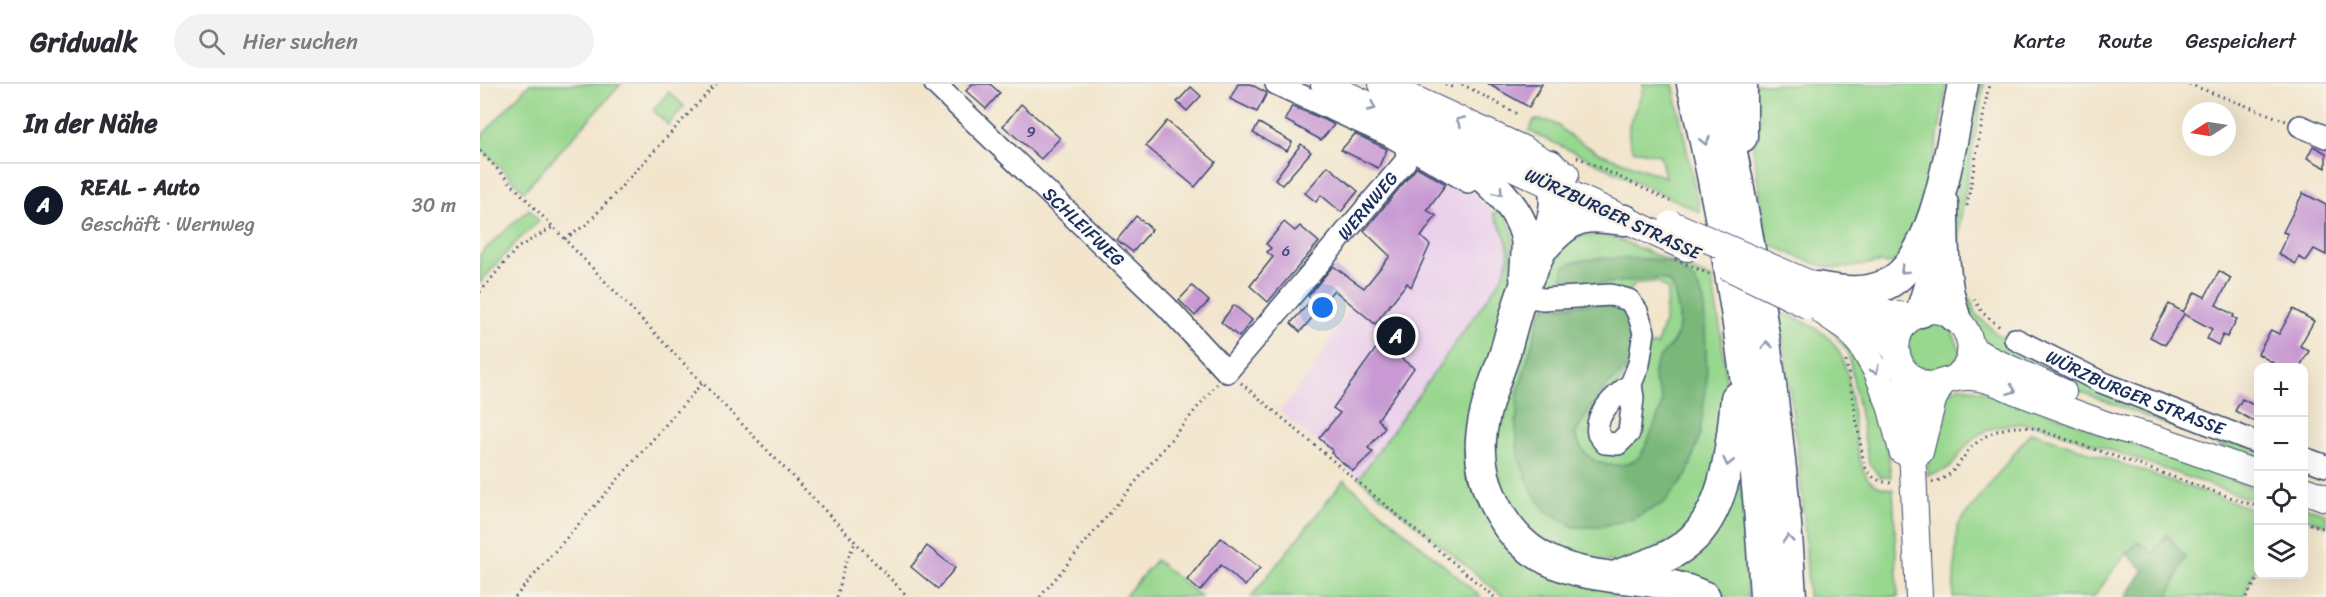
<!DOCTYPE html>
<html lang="de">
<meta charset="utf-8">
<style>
:root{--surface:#fff;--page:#f2f2f3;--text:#2b2b33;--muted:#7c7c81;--line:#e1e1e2;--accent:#111827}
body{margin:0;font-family:Sriracha,sans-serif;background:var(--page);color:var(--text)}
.controls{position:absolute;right:18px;bottom:18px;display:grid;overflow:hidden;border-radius:12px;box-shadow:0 6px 24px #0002}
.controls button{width:54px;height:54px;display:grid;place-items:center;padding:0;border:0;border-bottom:2px solid var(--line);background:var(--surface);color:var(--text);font:30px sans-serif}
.compass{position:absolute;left:1702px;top:18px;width:54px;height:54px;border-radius:50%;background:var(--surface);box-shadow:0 6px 24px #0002;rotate:258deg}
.you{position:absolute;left:843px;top:224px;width:21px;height:21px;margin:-15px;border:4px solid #fff;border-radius:50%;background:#1a73e8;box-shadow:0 0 0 9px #1a73e833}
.badge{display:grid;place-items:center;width:39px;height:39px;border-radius:50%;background:var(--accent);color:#fff;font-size:20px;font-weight:700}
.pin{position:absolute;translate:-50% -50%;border:3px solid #fff;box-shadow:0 2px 6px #0006}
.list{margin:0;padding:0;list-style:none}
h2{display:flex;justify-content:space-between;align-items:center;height:78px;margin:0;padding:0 24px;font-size:26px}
h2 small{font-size:20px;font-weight:400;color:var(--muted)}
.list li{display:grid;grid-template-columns:39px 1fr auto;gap:18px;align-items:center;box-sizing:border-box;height:84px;padding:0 24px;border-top:2px solid var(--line)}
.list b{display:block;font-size:22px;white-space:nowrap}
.list p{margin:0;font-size:20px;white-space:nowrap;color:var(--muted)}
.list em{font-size:20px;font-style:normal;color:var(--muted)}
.icon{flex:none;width:33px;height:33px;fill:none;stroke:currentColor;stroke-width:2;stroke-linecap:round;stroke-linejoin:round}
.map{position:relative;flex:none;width:1846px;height:513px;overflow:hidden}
header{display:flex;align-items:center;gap:36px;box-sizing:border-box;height:84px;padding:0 30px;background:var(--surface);border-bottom:2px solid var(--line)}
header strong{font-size:28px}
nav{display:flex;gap:33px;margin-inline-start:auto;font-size:21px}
.search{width:420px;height:54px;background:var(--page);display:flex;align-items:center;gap:15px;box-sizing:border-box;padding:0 21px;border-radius:33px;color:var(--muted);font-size:22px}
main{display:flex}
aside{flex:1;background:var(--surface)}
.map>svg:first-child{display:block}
</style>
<header>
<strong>Gridwalk</strong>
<div class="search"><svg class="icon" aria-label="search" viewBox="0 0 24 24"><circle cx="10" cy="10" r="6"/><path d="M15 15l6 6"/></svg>Hier suchen</div>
<nav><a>Karte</a><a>Route</a><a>Gespeichert</a></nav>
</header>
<main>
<aside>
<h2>In der Nähe<small></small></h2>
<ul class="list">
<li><span class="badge">A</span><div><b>REAL - Auto</b><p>Geschäft · Wernweg</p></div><em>30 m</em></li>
</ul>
</aside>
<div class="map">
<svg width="1846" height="513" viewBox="0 0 1846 513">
<rect width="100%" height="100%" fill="#f7f3e8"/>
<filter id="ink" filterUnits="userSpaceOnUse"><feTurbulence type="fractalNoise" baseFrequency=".0167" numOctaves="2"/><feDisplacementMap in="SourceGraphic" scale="12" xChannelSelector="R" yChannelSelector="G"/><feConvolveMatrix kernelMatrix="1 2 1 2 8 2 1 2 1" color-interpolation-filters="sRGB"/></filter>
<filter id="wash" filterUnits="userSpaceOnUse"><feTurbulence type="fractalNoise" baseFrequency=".008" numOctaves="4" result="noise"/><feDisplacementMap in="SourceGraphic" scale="24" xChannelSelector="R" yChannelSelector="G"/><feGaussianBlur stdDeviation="1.35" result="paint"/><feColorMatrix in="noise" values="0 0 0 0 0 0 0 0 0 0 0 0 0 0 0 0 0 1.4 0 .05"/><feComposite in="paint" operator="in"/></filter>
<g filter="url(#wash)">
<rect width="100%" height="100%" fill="#f2e5cc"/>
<polygon fill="#ebd1eb" points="973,94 995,110 1013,129 1026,154 1030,176 1021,195 879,394 798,326 805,322 833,285 871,220"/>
<g fill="#97d78e" stroke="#598376" stroke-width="1.5" fill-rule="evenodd">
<polygon points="49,0 141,0 44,107 0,63 0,54"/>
<path d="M1163,0H1193L1220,128L1049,47L1054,36L1069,37L1079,42L1091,53L1119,69L1185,93L1180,71L1153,66C1139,36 1163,24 1163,0Z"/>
<path d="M1268,0H1467L1448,109L1429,169L1409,180C1391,176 1375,185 1358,184C1333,182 1310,169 1287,159L1272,58Z"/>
<polygon points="1493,0 1504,0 1480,138 1479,162 1484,196 1479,200 1471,178 1476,99"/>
<polygon points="189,8 204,22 188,41 173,26"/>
<polygon points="49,125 59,137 35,159 0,199 0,170"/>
<path d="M1024,126L1033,149L1031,206L995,327L1013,443L1206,513H1024L879,394L1021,195C1035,165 1028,157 1013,129Z"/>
<path d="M1121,151L1140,156L1232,195L1241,249L1246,295L1245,329L1231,409L1199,453L1145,480L1070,468L1027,425L1014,372L1017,348L1051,227L1055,223L1124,216L1152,229L1154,278L1117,330L1137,364L1170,261H1177L1184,238L1188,206L1178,198L1157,199L1149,207L1061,205L1060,201L1075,163L1094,153ZM1194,180L1220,351L1118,443L1093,442L1065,426L1036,344L1038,309L1061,229L1149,281L1119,310L1095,350C1099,360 1101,367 1109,374C1121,382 1146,385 1158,374C1165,367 1180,330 1182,319C1183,311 1179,305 1175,298L1188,263L1195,256L1199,242V228L1192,200L1181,194L1088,202L1083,195Z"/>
<polygon points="1476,207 1486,207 1497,231 1518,251 1623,306 1778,365 1778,376 1514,274 1507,270"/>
<path d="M1299,227C1318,235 1341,243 1354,260C1379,291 1367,357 1386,391C1391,402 1402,404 1413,405L1418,513H1328C1326,417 1312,322 1299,227Z"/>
<polygon points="1446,237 1469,241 1481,268 1468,288 1437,288 1425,259 1428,251"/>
<polygon points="1349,243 1359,246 1386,285 1405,347 1411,393 1400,393 1389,379 1368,268"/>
<path d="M1481,302L1533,315L1778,406V418L1562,342C1537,337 1505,340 1487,361C1470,381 1476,385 1447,391L1450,366L1465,309Z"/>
<polygon points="1551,348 1778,427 1778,480 1763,513 1688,513 1673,469 1658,458 1636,482 1614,513 1473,513 1477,442"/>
<polygon points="1259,373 1268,513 1241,513 1231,505 1172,491"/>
<polygon points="864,396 1001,513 771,513"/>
<polygon points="1824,422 1846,430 1846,441 1824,434"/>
<polygon points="676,476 721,513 644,513"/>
</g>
<g fill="#79b879" stroke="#4a746c" stroke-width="1.5">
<path d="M1120,174L1174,175L1194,180L1215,197L1224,217L1227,294L1220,351L1207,391L1184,419L1152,435L1118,443H1094L1065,426L1052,407L1038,371L1036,344L1038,309L1061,229L1064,224L1128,219L1143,227L1152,236L1154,248L1149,281L1119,310L1095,350C1101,366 1109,377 1127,381C1136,382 1150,381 1158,374C1165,367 1180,330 1182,319C1183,307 1172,300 1174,289C1175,276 1186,267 1193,258C1206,242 1196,217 1192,200L1181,194L1094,202H1088C1069,177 1103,176 1120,174Z"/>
<polygon points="1687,450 1705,473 1689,512 1646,513 1664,486 1647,470 1658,458 1673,469"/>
</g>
<g id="blocks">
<g fill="#c899d3">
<polygon points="492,0 510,0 520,9 506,25 486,7"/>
<polygon points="758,0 770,0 787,9 777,28 750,15"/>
<polygon points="1008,0 1062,0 1049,23"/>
<polygon points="711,3 721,12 707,27 697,18"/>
<polygon points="541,20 580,54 561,75 523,42"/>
<polygon points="812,22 847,37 854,41 841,56 805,36"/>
<polygon points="687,37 736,78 715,103 666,62"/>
<polygon points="779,39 812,58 807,67 773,49"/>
<polygon points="875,50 907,65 898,84 861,66"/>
<polygon points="821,60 831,68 802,101 795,95"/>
<polygon points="1833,62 1846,69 1846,84 1827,74"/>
<polygon points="848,82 878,107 861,128 841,111 836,118 825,109"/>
<polygon points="937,83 966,100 947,126 956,132 941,153 950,161 931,203 927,199 895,240 854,206 840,222 828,212 853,182 884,204 910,172 884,147"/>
<polygon points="1823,109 1846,121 1846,171 1834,165 1826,177 1819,173 1816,180 1798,170 1808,150 1803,148"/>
<polygon points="656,132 672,145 653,168 637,156"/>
<polygon points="804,138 815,147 820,142 839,158 788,218 770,202 793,173 787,168 791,164 786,160"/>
<polygon points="1739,187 1751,194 1736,221 1754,231 1753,233 1757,235 1747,253 1743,251 1738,261 1727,255 1732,245 1704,230 1685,261 1670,253 1689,220 1703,228 1715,208 1725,213"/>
<polygon points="712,202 729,217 715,232 699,216"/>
<polygon points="828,220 837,228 820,248 811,239"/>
<polygon points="754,221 772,236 759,253 741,238"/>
<polygon points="1813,225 1834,237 1820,262 1829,267 1819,284 1802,284 1778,270 1791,246 1799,250"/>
<polygon points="900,259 934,284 898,335 905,344 888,364 893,368 873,387 851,369 853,367 839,354 860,329 853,324"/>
<polygon points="1762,315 1779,324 1779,340 1755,327"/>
<polygon points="741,454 780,484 765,502 741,481 720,507 707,496"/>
<polygon points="447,462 475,484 458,505 431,483"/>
</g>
</g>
</g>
<g filter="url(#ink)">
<use href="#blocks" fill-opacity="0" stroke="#3b4a6e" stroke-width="1.5"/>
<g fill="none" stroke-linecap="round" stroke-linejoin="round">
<g stroke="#3b4a6e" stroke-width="24">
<g id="minor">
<path id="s1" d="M455,0L687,223L747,288L925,78L927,69L925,62"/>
<polyline points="796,0 910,52 988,98"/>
<polyline points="1820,42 1846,53"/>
<path d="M1042,212L1063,215L1131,211L1149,216L1157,227L1164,248L1159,280L1151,300L1153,314L1149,349L1138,360L1125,359L1118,350C1114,329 1136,311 1151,300"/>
<path id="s2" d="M1535,255L1621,298L1778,359"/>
<polyline points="1824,374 1846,382"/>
</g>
</g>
<g stroke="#3b4a6e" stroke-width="28">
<g id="major">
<polyline points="844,0 941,45 978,58 1207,164"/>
<polyline points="902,0 1043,65 1086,90"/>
<path d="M1349,209C1376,221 1402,230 1432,233"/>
<polyline points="1343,228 1368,245 1382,262 1397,288 1410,321 1422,367"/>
<path d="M1360,234C1381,241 1402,248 1416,267"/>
<polyline points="1491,264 1509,275 1583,308"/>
<polyline points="1426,290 1430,323 1439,513"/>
<path d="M1476,294C1479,290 1485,285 1487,280C1503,246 1461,210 1431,234C1410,250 1412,281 1434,295C1451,307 1460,297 1477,294C1483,293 1493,293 1499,294C1512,296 1526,303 1538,308C1565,318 1592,328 1619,338C1636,345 1654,347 1671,353C1707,364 1743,378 1778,390"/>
<polyline points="1440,368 1453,316 1461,301"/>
<polyline points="1824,406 1846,414"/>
</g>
</g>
<g stroke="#3b4a6e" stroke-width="33">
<g id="highway">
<path d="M1212,0C1252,168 1276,340 1285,513"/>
<path d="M1238,0C1274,170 1302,340 1311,513"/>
<path d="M941,45C975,70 1038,109 1046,155C1048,167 1045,181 1045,193"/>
<polyline points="1262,53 1262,0"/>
<path d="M1070,81C1072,96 1077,111 1074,126C1070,154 1055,176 1045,202C1036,224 1031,249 1024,272C1015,298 1003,327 1001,355C998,398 1021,448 1059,471C1109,502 1172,487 1225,513"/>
<path d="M1463,120C1463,157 1463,197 1475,233"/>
<path d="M1065,162C1094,130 1103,131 1145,136"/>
<path d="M1337,203C1360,207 1383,211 1405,201C1458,178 1472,52 1483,0"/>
<polyline points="1441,228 1449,202 1452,169"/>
<path d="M1141,490C1163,482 1185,476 1204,462C1247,431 1251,362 1256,314"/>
</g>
</g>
<g stroke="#3b4a6e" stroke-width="3" stroke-dasharray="1.5 4.5" stroke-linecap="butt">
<polyline points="965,0 974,4"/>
<polyline points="982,0 1037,30"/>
<polyline points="1709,0 1806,37"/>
<polyline points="0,67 428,513"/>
<polyline points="1097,73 1190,117"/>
<polyline points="1487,122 1509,0"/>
<polyline points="85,155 107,140 236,0"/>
<polyline points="0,208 37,164 73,143"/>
<polyline points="1494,215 1502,228 1522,245"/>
<path d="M1366,277L1384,380C1390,394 1398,398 1413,399"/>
<polyline points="761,299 1014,513"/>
<path d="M1452,398C1473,394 1477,380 1490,365C1507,346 1536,338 1560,346L1778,423"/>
<polyline points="1824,438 1846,445"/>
<polyline points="35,513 223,298"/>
<polyline points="357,513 366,477 376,457"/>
<polyline points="560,513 737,300"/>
<polyline points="1766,513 1781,490"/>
</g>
<use href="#minor" stroke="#fff" stroke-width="21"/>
<use href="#major" stroke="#fff" stroke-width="26"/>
<use href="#highway" stroke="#fff" stroke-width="30"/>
<g stroke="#3b4a6e" stroke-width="28" stroke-linecap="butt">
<g id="major-bridge">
<polyline points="1192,140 1328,199"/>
<polyline points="1246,182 1329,222"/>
</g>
</g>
<polyline stroke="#3b4a6e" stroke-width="3" stroke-dasharray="1.5 4.5" stroke-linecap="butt" points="1195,175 1229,190"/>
<use href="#major-bridge" stroke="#fff" stroke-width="26"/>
</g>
<defs><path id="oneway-chevron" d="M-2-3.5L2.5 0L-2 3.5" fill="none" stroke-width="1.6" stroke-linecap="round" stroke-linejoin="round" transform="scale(1.5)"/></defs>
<g stroke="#8d97ae">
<use href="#oneway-chevron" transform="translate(892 23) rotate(25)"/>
<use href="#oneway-chevron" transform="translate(980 37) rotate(-156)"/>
<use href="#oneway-chevron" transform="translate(1225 57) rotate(77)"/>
<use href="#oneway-chevron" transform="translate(1019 108) rotate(49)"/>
<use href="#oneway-chevron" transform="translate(1424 186) rotate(135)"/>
<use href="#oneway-chevron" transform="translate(1287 261) rotate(-98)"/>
<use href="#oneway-chevron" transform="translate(1395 286) rotate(63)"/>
<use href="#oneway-chevron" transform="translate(1532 306) rotate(20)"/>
<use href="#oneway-chevron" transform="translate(1248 378) rotate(103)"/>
<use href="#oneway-chevron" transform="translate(1308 455) rotate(-94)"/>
</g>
</g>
<g text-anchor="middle" stroke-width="6" stroke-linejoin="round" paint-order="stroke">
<g font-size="15" fill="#464a7b">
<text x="551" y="53">9</text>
<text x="806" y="172">6</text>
</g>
<g font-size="18" fill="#1b2f5e" stroke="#f7f3e8">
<text dy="6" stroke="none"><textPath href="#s1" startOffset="628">WERNWEG</textPath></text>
<text transform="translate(1133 130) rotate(25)" y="6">WÜRZBURGER STRASSE</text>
<text dy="6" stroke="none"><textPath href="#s1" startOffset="206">SCHLEIFWEG</textPath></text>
<text dy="6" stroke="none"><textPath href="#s2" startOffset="132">WÜRZBURGER STRASSE</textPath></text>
</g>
</g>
</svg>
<div class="controls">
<button>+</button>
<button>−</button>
<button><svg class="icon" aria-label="locate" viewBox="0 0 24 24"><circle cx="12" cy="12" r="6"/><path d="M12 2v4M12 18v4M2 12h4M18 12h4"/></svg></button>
<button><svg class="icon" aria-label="layers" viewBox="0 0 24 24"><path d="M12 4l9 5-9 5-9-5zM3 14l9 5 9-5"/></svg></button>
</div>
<svg class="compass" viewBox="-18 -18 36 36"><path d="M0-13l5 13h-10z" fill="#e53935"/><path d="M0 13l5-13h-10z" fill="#7c7c81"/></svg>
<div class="you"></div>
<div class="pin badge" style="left:916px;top:252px">A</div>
</div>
</main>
